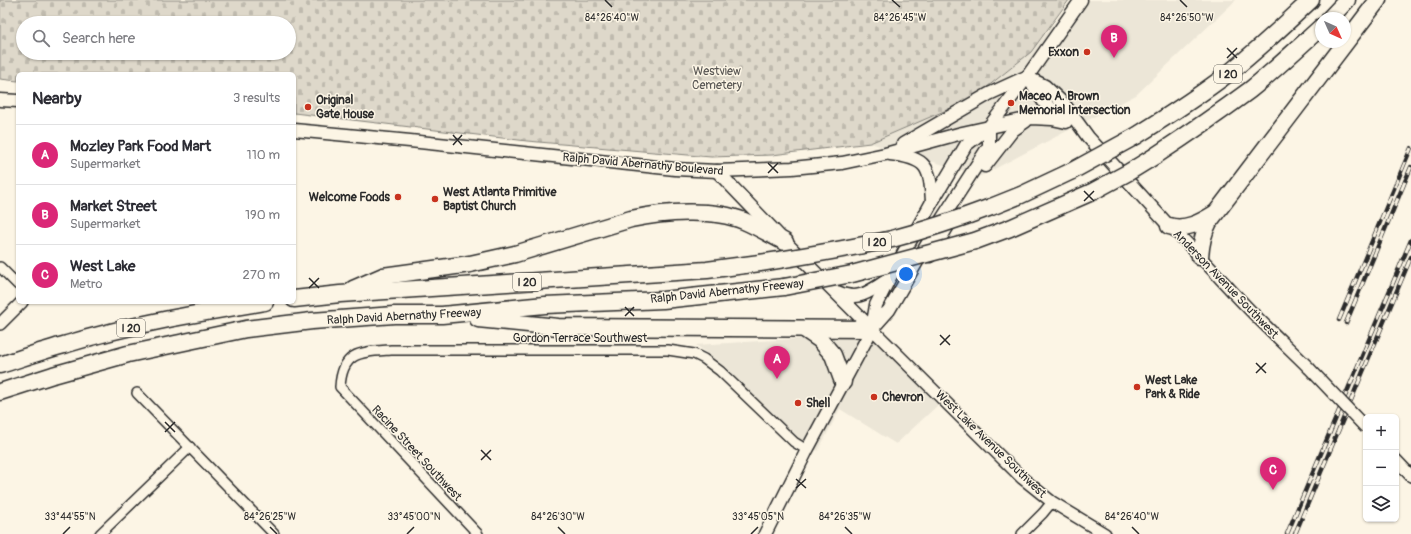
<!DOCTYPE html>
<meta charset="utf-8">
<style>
:root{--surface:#fff;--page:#f2f2f3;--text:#2b2b33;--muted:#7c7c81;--line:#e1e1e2;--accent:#db2777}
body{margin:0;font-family:Pangolin,sans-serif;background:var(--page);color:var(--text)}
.controls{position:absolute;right:12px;bottom:12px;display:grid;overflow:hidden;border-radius:6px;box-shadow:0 1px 3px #0004}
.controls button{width:36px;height:36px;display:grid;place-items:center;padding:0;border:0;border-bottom:1px solid var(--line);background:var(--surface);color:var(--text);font:20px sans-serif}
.compass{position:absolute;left:1315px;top:12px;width:36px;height:36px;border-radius:50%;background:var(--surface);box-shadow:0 1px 3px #0004;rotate:135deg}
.you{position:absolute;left:906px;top:274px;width:14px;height:14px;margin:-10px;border:3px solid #fff;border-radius:50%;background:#1a73e8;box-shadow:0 0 0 6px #1a73e833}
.badge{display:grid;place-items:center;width:26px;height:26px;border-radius:50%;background:var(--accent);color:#fff;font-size:13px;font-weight:700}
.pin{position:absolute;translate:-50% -33px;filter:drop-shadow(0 1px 2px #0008)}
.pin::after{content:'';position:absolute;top:21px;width:14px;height:12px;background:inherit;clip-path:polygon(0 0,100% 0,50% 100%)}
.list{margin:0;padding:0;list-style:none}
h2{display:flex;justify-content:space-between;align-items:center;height:52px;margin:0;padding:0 16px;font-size:17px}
h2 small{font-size:13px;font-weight:400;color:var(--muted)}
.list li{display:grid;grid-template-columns:26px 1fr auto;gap:12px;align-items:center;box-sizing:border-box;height:60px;padding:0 16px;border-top:1px solid var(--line)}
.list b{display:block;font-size:15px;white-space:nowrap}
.list p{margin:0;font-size:13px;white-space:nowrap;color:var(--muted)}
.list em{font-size:13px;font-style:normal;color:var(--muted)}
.icon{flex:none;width:22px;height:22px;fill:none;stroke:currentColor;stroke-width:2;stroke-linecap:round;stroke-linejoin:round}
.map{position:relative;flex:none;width:1411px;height:534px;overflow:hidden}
.search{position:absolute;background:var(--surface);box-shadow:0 1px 3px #0004;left:16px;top:16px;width:280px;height:44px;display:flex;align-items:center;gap:10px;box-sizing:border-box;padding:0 14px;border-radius:22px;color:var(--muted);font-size:15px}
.panel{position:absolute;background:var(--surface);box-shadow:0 1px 3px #0004;left:16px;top:72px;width:280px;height:232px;border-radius:6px}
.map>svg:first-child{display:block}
</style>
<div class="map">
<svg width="1411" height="534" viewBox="0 0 1411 534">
<defs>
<pattern id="cemetery-stones" width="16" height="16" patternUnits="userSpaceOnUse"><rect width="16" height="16" fill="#ded8ca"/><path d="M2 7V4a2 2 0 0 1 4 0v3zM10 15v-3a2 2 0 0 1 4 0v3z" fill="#bfbaae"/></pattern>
</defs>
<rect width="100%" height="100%" fill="#fcf5e5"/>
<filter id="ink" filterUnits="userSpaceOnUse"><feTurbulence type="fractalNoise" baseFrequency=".025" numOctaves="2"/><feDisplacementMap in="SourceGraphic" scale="8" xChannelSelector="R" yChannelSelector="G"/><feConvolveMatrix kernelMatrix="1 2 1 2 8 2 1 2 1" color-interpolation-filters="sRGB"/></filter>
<g filter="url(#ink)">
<g fill="#ece6d7">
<polygon points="1073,0 1236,0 1136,95 981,176 870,143 972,99 1031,52"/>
<polygon points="840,336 874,340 938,405 896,444 840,409 818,451 798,439 759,402 724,366 696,345"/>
</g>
<path fill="url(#cemetery-stones)" stroke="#84827a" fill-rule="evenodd" d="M0,0H1069L1031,52L972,99L870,143L772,155L711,157L527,141L294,113V74H18V81L0,79ZM23,23H289V53H23Z"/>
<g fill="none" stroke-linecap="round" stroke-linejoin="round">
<g stroke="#2b2b2b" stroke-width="12">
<g id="minor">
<polyline points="0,267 18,285"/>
<polyline points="137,393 274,534"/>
<polyline points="100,534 190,447"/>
<path d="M478,534L340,387C342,351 361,352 391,350H668L694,354L704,359L720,371L794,442L807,450"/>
<polyline points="1022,534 1043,513 1052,502"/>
</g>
</g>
<g stroke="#2b2b2b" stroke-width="14">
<g id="tertiary">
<path d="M1170,226C1196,251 1220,279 1246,306C1266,327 1288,347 1309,368"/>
<polyline points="0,324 22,302"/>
<polyline points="872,329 1022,478 1052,502 1105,534"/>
<polyline points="1396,460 1411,476"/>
</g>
</g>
<g stroke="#2b2b2b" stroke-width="15">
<g id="secondary">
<polyline points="1027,77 1045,86 1064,104 1088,137 1169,226"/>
<polyline points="1028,78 1044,102 1065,121"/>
<polyline points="0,100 18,101"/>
<polyline points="294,130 410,141 675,169 717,171 792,168 842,163 885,154 962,133 1031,118 1052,119 1066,122"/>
<polyline points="903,144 989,94 1026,77"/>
<path d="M890,154C928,158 930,167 932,202"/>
<polyline points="985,166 1013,130 1026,121"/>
<polyline points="717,171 785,242 872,329"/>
<polyline points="930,256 952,219"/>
<path d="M837,292C860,302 869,291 888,280"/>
<polyline points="872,329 876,305 889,279 932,202 966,145 989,127 1027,77 1081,0"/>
<polyline points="765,534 807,450 872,329 889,310 940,222 989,146 989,127"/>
</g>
</g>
<g stroke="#2b2b2b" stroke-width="19">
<g id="motorway">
<polyline points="1330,18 1347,0"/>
<path d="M1136,136C1168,116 1199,96 1229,73C1258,50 1284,25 1311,0"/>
<path d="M1155,156C1187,135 1219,113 1250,90C1275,70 1298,48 1321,27"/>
<polyline points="991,207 1021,195 1072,171"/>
<path d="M1169,226C1185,231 1201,222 1214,214"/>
<polyline points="975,241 1010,228 1092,192"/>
<path d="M1200,257C1201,244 1203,233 1209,222L1378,0"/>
<path d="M353,289L383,276L470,264L515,254L631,219C663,212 713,208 744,221C758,227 771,235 785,242"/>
<polyline points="294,299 340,294 707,270 760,263"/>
<polyline points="478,319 558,327 872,329"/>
<polyline points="804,329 820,340 833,355 843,382"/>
<path d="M0,365C22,358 45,350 67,344C132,324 199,313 265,302"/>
<polyline points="0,392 53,375 128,354 246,329 312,321 394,315 442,315 545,305 663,300 784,287"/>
</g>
</g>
<use href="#minor" stroke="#fcf5e5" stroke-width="9"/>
<use href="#tertiary" stroke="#fcf5e5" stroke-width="11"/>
<use href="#secondary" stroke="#fcf5e5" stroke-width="12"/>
<use href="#motorway" stroke="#fcf5e5" stroke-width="16"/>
<g stroke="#2b2b2b" stroke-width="4.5">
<g id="rail">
<polyline points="1339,320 1411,148"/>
<polyline points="1346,323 1411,167"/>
<polyline points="1287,534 1411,240"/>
<polyline points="1295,534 1411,257"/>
</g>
</g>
<use href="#rail" stroke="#fcf5e5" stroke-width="3" stroke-dasharray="9" stroke-linecap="butt"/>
<g stroke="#2b2b2b" stroke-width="14" stroke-linecap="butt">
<polyline id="tertiary-bridge" points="1309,368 1366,428"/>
</g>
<g stroke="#2b2b2b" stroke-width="19" stroke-linecap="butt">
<g id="motorway-bridge">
<polyline points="1072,171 1136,136"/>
<polyline points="1092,192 1129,172 1155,156"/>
<path d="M760,263C804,256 848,249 892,239C926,230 959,219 991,207"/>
<polyline points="784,287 852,274 975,241"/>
</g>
</g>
<use href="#tertiary-bridge" stroke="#fcf5e5" stroke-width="11"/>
<use href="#motorway-bridge" stroke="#fcf5e5" stroke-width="16"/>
</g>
</g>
<path fill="none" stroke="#2b2b2b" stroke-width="1.5" d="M605,0L612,7M892,0L900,7M1180,0L1187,7M1227,48L1237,58M1227,58L1237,48M453,135L462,145M453,145L462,135M768,163L778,173M768,173L778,163M1084,191L1094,201M1084,201L1094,191M309,278L319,288M309,288L319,278M625,307L634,316M625,316L634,307M940,335L950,345M940,345L950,335M1256,363L1266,373M1256,373L1266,363M165,422L175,432M165,432L175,422M481,450L491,460M481,460L491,450M796,479L806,488M796,488L806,479M270,527L277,534M558,527L565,534M845,527L852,534M1132,527L1139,534M63,534L70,527M407,534L414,527M751,534L758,527"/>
<g fill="#c8321e" stroke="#fcf5e5" stroke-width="1.5">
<circle cx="1087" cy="52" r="4"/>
<circle cx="1011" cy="103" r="4"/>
<circle cx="308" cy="107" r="4"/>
<circle cx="398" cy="197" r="4"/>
<circle cx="435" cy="199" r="4"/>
<circle cx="1137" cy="387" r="4"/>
<circle cx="874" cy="397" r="4"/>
<circle cx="798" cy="403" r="4"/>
</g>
<g text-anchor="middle" stroke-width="3" stroke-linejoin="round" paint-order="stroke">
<g fill="#fcf5e5" stroke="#6a6863" stroke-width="1">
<rect x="1214" y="65" width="28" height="18" rx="3"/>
<rect x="863" y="233" width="28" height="18" rx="3"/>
<rect x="513" y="273" width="28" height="18" rx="3"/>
<rect x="117" y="319" width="28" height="18" rx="3"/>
</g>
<g font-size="11" font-weight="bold" fill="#2b2b2b">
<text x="1228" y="78">I 20</text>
<text x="877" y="246">I 20</text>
<text x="527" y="286">I 20</text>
<text x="131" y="332">I 20</text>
</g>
<g font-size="12" font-weight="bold" fill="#2b2b2b" stroke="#fcf5e5" text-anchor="start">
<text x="1079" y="56" text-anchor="end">Exxon</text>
<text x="1019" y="100">Maceo A. Brown<tspan x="1019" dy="14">Memorial Intersection</tspan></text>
<text x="316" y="104">Original<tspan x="316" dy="14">Gate House</tspan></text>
<text x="443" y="196">West Atlanta Primitive<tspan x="443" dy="14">Baptist Church</tspan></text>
<text x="390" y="201" text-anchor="end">Welcome Foods</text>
<text x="1145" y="384">West Lake<tspan x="1145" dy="14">Park &amp; Ride</tspan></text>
<text x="882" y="401">Chevron</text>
<text x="806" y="407">Shell</text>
</g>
<g font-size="12" fill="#585653" stroke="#fcf5e5">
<text x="717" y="75">Westview<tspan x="717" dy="14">Cemetery</tspan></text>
</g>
<g font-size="12" fill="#2b2b2b" stroke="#fcf5e5">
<text transform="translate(643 164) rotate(5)" y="4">Ralph David Abernathy Boulevard</text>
<text transform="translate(1226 284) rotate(46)" y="4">Anderson Avenue Southwest</text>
<text transform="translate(727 291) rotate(-6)" y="4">Ralph David Abernathy Freeway</text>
<text transform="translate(404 316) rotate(-3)" y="4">Ralph David Abernathy Freeway</text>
<text x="580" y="342">Gordon Terrace Southwest</text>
<text transform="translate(991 444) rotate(44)" y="4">West Lake Avenue Southwest</text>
<text transform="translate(417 453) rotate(47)" y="4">Racine Street Southwest</text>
</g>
</g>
<g font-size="10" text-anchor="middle" fill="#2b2b2b" stroke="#fcf5e5" stroke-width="3" stroke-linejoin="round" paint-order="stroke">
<text x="612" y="21">84°26'40"W</text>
<text x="900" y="21">84°26'45"W</text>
<text x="1187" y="21">84°26'50"W</text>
<text x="70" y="520">33°44'55"N</text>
<text x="270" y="520">84°26'25"W</text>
<text x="414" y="520">33°45'00"N</text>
<text x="558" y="520">84°26'30"W</text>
<text x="758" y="520">33°45'05"N</text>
<text x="845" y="520">84°26'35"W</text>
<text x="1132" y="520">84°26'40"W</text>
</g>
</svg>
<div class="controls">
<button>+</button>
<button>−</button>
<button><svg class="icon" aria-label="layers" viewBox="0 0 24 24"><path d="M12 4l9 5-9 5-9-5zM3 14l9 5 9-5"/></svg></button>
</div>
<svg class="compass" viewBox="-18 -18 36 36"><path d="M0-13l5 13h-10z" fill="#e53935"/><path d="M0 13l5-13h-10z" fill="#7c7c81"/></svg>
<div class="you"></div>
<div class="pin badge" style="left:777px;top:379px">A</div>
<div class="pin badge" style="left:1114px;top:58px">B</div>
<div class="pin badge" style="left:1273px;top:490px">C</div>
<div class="search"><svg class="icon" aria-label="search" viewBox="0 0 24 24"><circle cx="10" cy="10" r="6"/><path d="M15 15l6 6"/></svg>Search here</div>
<section class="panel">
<h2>Nearby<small>3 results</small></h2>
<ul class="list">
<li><span class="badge">A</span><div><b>Mozley Park Food Mart</b><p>Supermarket</p></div><em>110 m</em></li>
<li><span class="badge">B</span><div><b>Market Street</b><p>Supermarket</p></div><em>190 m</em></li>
<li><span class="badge">C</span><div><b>West Lake</b><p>Metro</p></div><em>270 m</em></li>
</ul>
</section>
</div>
